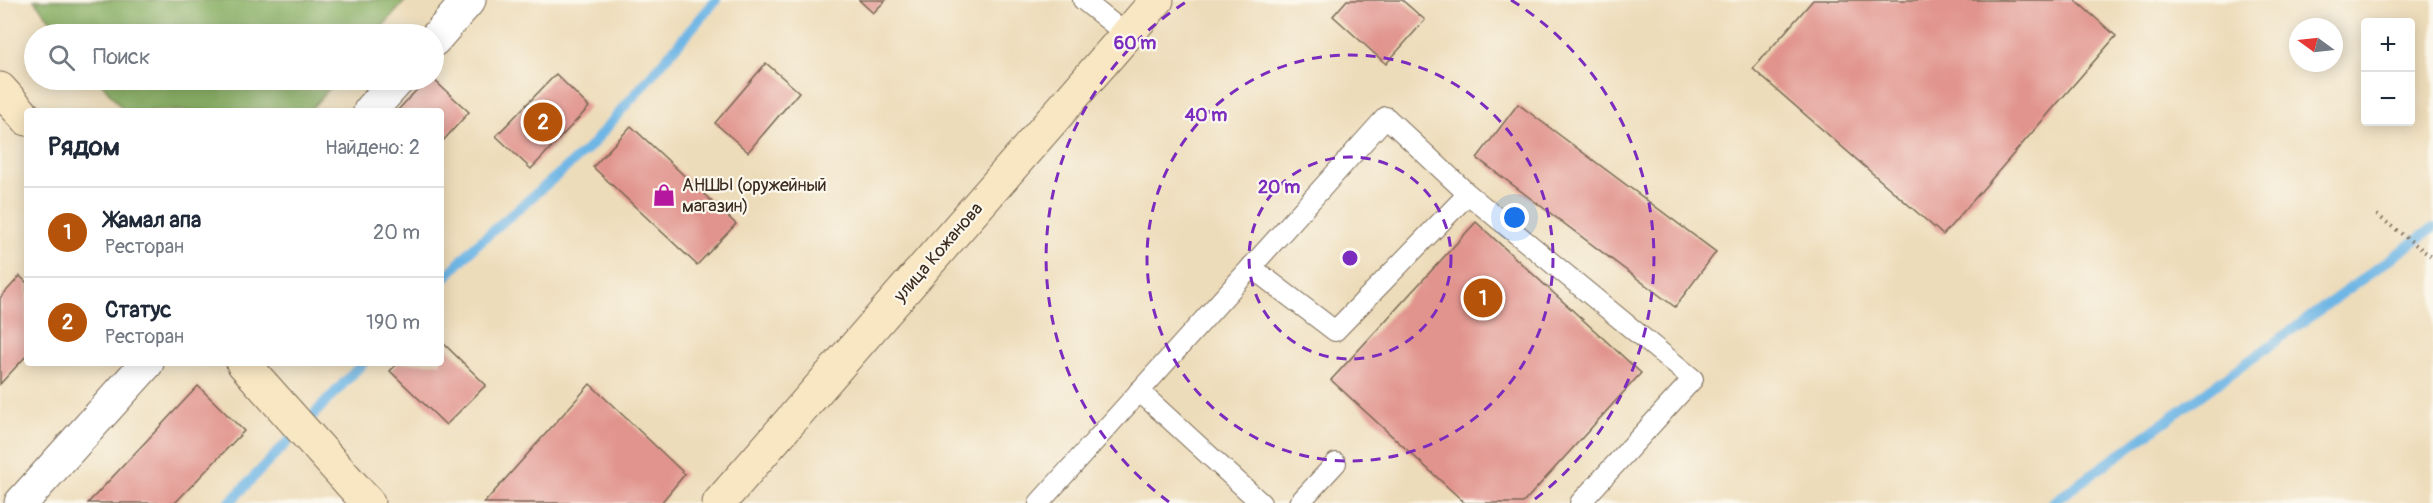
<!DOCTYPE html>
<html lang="ru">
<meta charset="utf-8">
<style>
:root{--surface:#fff;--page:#f6f6f7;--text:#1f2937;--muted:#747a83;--line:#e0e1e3;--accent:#b45309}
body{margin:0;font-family:Pangolin,sans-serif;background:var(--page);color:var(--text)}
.controls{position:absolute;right:18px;top:18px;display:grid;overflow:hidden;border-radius:6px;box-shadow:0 3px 15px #0003}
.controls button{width:54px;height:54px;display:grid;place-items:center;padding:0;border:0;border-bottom:2px solid var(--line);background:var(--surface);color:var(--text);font:30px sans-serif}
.compass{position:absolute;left:2289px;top:18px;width:54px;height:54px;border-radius:50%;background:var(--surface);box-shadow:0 3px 15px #0003;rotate:285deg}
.you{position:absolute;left:1515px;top:218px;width:21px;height:21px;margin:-15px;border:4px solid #fff;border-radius:50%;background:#1a73e8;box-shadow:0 0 0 9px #1a73e833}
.badge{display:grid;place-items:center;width:39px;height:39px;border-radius:50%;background:var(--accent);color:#fff;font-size:20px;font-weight:700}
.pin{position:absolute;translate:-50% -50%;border:3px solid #fff;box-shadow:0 2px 6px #0006}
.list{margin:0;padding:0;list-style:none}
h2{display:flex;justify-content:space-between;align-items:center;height:78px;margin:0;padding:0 24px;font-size:26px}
h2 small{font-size:20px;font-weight:400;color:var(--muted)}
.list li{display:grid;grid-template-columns:39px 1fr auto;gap:18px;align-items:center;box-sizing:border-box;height:90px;padding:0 24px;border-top:2px solid var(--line)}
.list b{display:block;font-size:22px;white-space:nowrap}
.list p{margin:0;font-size:20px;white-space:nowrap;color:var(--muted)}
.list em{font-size:20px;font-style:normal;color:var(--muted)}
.icon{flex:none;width:33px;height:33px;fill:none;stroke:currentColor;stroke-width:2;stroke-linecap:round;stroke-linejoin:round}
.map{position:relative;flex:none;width:2433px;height:503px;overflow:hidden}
.search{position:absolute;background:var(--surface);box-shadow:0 3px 15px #0003;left:24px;top:24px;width:420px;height:66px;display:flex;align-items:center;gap:15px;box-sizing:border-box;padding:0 21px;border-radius:33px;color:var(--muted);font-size:22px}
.panel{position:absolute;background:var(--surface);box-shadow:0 3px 15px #0003;left:24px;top:108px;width:420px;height:258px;border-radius:6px}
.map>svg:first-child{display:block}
</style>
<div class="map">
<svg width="2433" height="503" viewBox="0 0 2433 503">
<rect width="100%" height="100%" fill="#fbf7ec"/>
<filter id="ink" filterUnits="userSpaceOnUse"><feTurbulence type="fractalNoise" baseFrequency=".0167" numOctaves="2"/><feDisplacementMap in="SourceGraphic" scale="12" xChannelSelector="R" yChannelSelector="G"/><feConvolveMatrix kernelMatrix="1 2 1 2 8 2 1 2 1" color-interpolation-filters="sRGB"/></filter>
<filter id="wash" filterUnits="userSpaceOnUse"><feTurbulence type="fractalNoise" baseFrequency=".008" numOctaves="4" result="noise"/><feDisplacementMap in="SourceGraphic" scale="24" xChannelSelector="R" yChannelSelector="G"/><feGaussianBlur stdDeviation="1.35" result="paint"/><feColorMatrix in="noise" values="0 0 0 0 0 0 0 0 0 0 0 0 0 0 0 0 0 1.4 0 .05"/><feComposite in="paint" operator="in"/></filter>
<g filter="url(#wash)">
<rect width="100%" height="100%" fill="#eddcb9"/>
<g fill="#8ab066" stroke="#626d42" stroke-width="1.5">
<polygon points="34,0 406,0 376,34 62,34"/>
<polygon points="99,80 337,80 309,111 124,111"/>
</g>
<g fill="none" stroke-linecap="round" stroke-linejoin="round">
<g stroke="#6eb6e5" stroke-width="10">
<polyline points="441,282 475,246 590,147 716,0"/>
<polyline points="229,503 363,363"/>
<polyline points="2052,503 2433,228"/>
</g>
</g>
<g id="blocks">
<g fill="#e1948e">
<polygon points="859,0 886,0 873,13"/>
<polygon points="1347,0 1402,0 1425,20 1386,64 1333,16"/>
<polygon points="1813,0 2075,0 2116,36 1943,235 1753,69"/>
<polygon points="766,63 799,92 748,152 715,123"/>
<polygon points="556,74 589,107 531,169 496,136"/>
<polygon points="426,80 434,80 469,112 441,143 441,111 397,111"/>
<polygon points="1518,104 1716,252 1675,307 1477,158"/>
<polygon points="631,126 736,224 697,265 593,167"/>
<polygon points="1476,222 1641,373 1523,503 1465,503 1331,380"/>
<polygon points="20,276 27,283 27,355 0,384 0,298"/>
<polygon points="441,341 486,385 446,425 390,371 398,363 441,363"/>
<polygon points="590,384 685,474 661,503 484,503"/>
<polygon points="198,386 244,431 175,503 88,503"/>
</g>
</g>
</g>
<g filter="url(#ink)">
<use href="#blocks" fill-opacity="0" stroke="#796854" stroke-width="1.5"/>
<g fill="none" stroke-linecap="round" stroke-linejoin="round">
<g stroke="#796854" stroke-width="22">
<g id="lane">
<polyline points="1083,0 1127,35"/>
<polyline points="1251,267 1335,331 1468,194"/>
<polyline points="1139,391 1261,503"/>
<polyline points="1039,503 1386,117 1468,194 1693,379 1580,503"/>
<polyline points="1299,503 1336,463"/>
</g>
</g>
<g stroke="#796854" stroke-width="35">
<g id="street">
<polyline points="434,40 469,0"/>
<polyline points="370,111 398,80"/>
<polyline points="21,503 147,363"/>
</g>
</g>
<g stroke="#796854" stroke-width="35">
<g id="secondary">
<polyline points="0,89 27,119"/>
<polyline points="243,363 368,503"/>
<polyline points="719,503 1157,0"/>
</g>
</g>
<polyline stroke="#796854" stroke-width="4" stroke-dasharray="1.5 4.5" stroke-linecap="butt" points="2377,215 2433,258"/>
<use href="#lane" stroke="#fff" stroke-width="20"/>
<use href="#street" stroke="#fff" stroke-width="33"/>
<use href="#secondary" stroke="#f9e7c3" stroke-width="33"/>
</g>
</g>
<g fill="none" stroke="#7b2cbf" stroke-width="3" stroke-dasharray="10 8">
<circle cx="1350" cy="258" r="101"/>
<circle cx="1350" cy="258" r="203"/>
<path d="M1169 502A304 304 0 0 1 1189 0M1511 0A304 304 0 0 1 1531 502"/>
</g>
<defs>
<g id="shop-bare" transform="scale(1.8)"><path d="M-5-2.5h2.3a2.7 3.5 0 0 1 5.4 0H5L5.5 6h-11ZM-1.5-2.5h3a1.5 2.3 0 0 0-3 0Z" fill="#b5179e" stroke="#fbf7ec" stroke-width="2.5" paint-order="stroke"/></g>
</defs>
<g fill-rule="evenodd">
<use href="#shop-bare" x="664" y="195"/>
</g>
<g text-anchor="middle" stroke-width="4.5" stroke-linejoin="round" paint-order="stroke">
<g font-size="18" fill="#3b2a1e" stroke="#fbf7ec" text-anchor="start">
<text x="682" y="191">АНШЫ (оружейный<tspan x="682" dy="21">магазин)</tspan></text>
</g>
<g font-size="18" fill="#3b2a1e" stroke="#fbf7ec">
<text transform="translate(938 252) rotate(-49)" y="6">улица Кожанова</text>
</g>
</g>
<circle cx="1350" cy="258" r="9" fill="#7b2cbf" stroke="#fbf7ec" stroke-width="3"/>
<g font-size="18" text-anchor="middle" font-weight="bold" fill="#7b2cbf" stroke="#fbf7ec" stroke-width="4.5" stroke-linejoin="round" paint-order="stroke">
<text x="1135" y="49">60 m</text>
<text x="1206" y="121">40 m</text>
<text x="1279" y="193">20 m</text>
</g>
</svg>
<div class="controls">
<button>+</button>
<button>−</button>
</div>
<svg class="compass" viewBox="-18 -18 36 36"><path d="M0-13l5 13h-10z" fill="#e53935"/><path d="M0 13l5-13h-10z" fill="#747a83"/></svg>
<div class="you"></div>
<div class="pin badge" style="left:1483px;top:298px">1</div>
<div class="pin badge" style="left:543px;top:122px">2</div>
<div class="search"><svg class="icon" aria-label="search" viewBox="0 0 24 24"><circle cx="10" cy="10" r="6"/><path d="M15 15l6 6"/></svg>Поиск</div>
<section class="panel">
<h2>Рядом<small>Найдено: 2</small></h2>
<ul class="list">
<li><span class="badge">1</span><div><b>Жамал апа</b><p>Ресторан</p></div><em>20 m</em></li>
<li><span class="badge">2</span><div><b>Статус</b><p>Ресторан</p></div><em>190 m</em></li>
</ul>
</section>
</div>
